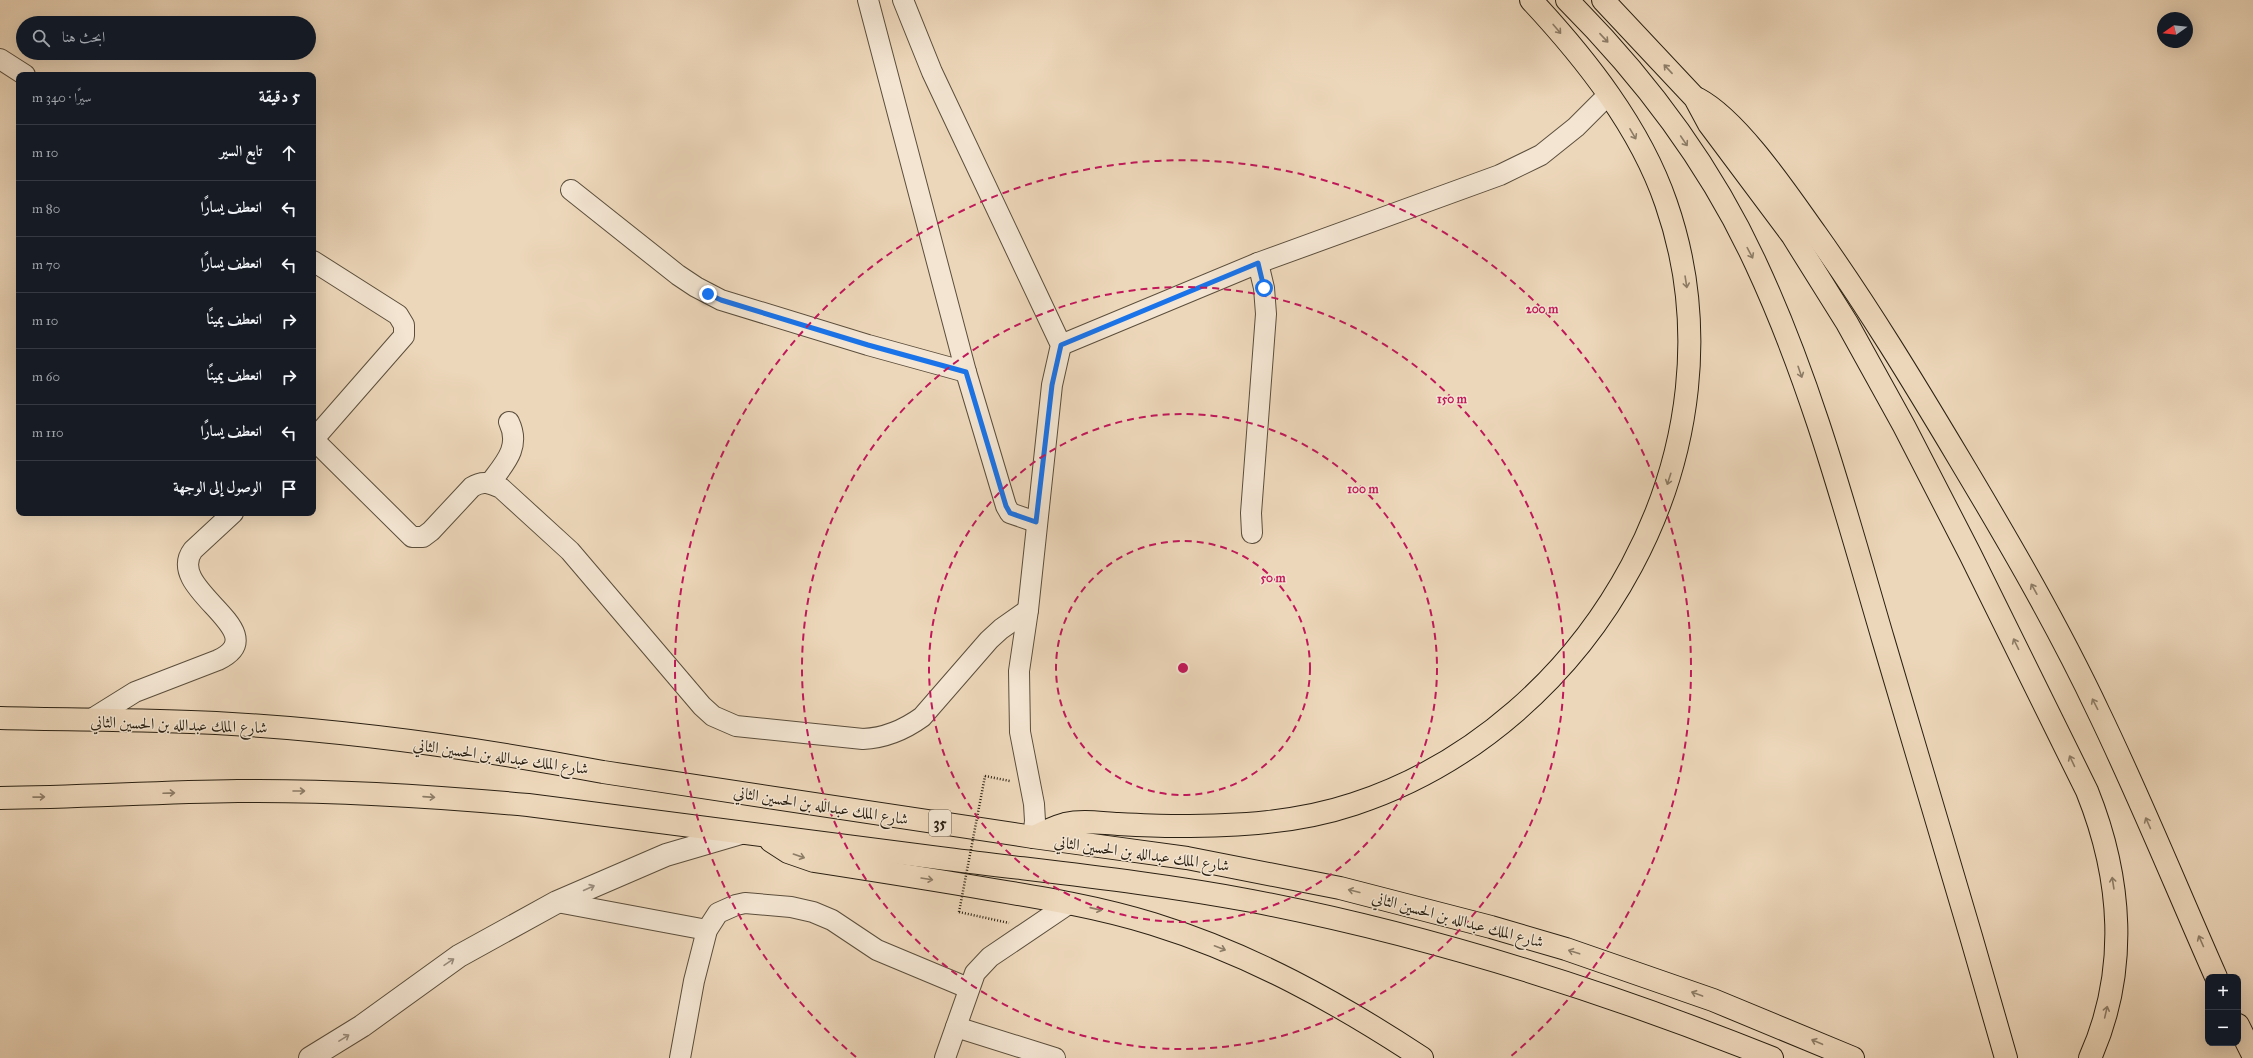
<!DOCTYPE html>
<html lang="ar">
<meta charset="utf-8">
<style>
:root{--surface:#171b24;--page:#242831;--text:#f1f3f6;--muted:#9ea1a6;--line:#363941}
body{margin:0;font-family:"IM FELL Great Primer",Amiri,serif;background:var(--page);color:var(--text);direction:rtl}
.controls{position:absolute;right:12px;bottom:12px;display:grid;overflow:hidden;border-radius:8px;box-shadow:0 4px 16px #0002}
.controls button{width:36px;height:36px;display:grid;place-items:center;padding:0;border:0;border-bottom:1px solid var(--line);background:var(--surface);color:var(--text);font:20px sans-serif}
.compass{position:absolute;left:2157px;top:12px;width:36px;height:36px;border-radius:50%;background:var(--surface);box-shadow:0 4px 16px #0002;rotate:256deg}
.stop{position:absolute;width:12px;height:12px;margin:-9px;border:3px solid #1a73e8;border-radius:50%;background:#fff}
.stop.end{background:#1a73e8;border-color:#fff;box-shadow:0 1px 4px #0008}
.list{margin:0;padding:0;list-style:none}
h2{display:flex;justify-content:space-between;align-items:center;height:52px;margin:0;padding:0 16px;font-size:17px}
h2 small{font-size:13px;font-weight:400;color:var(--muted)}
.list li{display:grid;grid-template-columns:26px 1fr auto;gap:12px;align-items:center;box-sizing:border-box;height:56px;padding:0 16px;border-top:1px solid var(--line)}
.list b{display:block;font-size:15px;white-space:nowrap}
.list em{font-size:13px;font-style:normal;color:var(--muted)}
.icon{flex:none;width:22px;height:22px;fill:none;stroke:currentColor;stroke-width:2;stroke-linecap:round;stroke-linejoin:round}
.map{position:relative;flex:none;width:2253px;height:1058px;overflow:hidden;direction:ltr}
.search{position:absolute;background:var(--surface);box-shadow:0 4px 16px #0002;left:16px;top:16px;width:300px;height:44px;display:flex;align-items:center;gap:10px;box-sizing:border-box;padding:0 14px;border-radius:22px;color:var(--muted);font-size:15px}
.panel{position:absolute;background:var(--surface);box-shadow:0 4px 16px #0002;left:16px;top:72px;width:300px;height:444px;border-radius:8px;direction:rtl}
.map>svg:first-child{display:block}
</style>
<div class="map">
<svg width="2253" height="1058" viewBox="0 0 2253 1058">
<rect width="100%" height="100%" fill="#edd7ba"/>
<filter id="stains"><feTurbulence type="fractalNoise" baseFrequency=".005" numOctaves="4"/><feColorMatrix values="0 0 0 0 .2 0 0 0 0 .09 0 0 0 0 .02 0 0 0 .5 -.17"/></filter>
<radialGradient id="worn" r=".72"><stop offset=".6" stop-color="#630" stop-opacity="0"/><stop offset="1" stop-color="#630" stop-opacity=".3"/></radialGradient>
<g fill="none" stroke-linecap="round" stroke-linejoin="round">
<g stroke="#5b4e3c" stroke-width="22">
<g id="minor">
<polyline points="903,0 932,72 1061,345 1052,385 1028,610 1019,671 1020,732 1034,804 1035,821 1033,837"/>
<polyline points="0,59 25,75"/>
<polyline points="571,190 678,275 696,287 721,300 868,345 966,372 868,0"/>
<polyline points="313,261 398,315 404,325 404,336 313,440"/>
<polyline points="1061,345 1258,263 1500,175 1541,155 1576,127 1608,95"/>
<polyline points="966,372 1006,506 1010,513 1036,522"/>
<path d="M314,440L412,537H423L431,531L472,487C483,480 490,483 501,488L570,551L702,706L713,716L736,726L863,739C885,738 904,730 922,717L989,640L1001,629L1028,610"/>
<path d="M490,483C505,463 521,447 509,422"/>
<polyline points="1252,533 1251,513 1266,314 1264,288 1258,263"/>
<path d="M90,720L135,692L218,660C278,631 163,590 193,550L233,513"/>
<polyline points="557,902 707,930"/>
<polyline points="956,1027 1055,1058"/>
<polyline points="680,1058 694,981 707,930 718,913 736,905 745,903 791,907 813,912 832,920 877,950 968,988"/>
<polyline points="945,1058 975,973 990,957 1070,903"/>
</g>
</g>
<g stroke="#5b4e3c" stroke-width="24">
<polyline id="tertiary" points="310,1058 362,1026 459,956 557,902 666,855 741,833"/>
</g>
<g stroke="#2a2012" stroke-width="24">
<g id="trunk">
<path d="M1567,0C1643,76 1711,166 1756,264C1812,384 1846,513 1883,639C1925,778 1966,918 2006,1058"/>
<path d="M1603,0L1695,98L1709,124L1792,235L1847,323L1904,426L1970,554L2087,791C2122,878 2129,971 2090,1058"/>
<path d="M1698,99C1739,121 1788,195 1816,234C1868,307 1914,383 1960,460C2009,542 2058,626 2099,713C2141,800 2177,889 2216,977"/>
<path d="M0,718C72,720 144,719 216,723C346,730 476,748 603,772L1033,837L1187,858L1340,888L1491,927L1566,949L1713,1000L1853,1058"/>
<path d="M0,798C80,797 159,792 238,791C335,790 431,796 528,805C667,823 807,841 947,859C1049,872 1151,882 1252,901C1429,935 1605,991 1772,1058"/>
<path d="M1034,837C1044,832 1054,827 1065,824C1082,820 1100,823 1118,824C1137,825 1157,826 1177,826C1237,826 1297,823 1354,804C1594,725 1751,447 1666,203C1640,127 1585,58 1531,0"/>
<path d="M771,841L788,852L814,861C872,870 930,879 988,889C1043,898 1098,907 1153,924C1250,954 1337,1002 1422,1058"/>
<polyline points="2238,1025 2253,1055"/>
</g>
</g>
<g stroke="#2a2012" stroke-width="2.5" stroke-dasharray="1 2" stroke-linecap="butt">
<polyline points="985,776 1010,781"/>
<polyline points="959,912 1009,923"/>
</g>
<use href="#minor" stroke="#f3e5d2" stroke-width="20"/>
<use href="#tertiary" stroke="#f3e5d2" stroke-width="22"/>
<use href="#trunk" stroke="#edd7ba" stroke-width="22"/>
<polyline stroke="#2a2012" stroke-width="2.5" stroke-dasharray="1 2" stroke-linecap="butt" points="959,912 985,776"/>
</g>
<defs><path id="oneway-shaft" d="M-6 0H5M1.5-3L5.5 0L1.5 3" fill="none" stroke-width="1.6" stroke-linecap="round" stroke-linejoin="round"/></defs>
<g stroke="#8c7c66">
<use href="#oneway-shaft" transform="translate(1557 29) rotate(50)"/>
<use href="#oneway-shaft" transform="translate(1604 38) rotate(47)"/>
<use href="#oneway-shaft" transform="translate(1668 69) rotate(-133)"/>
<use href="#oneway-shaft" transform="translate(1633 134) rotate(60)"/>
<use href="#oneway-shaft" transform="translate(1684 141) rotate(56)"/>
<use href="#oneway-shaft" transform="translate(1750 253) rotate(62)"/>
<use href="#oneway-shaft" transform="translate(1686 282) rotate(81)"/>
<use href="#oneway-shaft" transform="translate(1800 372) rotate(71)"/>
<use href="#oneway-shaft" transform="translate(1669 479) rotate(108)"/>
<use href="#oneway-shaft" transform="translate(2034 589) rotate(-119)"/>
<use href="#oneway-shaft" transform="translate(2016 644) rotate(-116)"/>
<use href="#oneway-shaft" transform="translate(2095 704) rotate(-117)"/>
<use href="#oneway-shaft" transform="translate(2072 761) rotate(-115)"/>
<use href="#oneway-shaft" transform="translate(299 791)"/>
<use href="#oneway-shaft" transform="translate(169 793) rotate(-2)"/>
<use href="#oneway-shaft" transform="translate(39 797) rotate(-1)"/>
<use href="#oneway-shaft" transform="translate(429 797) rotate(4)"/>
<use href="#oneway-shaft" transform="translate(2148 823) rotate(-114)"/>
<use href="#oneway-shaft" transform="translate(799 856) rotate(19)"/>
<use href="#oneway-shaft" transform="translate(927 879) rotate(9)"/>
<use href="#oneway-shaft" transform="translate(2113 883) rotate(-99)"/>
<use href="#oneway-shaft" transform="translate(1354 891) rotate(-166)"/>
<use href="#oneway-shaft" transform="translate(1096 909) rotate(13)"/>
<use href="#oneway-shaft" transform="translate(2201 941) rotate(-114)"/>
<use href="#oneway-shaft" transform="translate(1220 948) rotate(21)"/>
<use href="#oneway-shaft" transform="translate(1574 952) rotate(-162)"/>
<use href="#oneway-shaft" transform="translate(1697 994) rotate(-160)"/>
<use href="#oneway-shaft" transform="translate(2106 1012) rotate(-77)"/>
<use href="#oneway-shaft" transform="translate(1817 1042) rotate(-157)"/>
</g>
<g stroke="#998c7c">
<use href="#oneway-shaft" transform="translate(589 888) rotate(-24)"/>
<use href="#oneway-shaft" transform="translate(449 962) rotate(-34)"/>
<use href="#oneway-shaft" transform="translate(344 1038) rotate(-32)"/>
</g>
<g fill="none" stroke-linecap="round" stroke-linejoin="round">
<polyline stroke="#1a73e8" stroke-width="5" points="708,294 721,300 868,345 966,372 1006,506 1010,513 1036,522 1052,385 1061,345 1258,263 1264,288"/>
</g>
<g fill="none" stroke="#c2185b" stroke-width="2" stroke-dasharray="7 5">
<circle cx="1183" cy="668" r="127"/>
<circle cx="1183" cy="668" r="254"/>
<circle cx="1183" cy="668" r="381"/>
<path d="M856 1057A508 508 0 1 1 1510 1057"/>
</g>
<g text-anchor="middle" stroke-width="3" stroke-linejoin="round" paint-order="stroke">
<rect fill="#f3e5d2" stroke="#665b4c" stroke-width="1" x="929" y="810" width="22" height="26" rx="3"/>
<g font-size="15" font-weight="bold" fill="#2a2012">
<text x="940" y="828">35</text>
</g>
<g font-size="16" fill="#2a2012" stroke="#f3e5d2">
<text transform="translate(179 724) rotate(2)" y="6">شارع الملك عبدالله بن الحسين الثاني</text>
<text transform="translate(501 756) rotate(8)" y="6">شارع الملك عبدالله بن الحسين الثاني</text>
<text transform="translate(821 805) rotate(9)" y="6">شارع الملك عبدالله بن الحسين الثاني</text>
<text transform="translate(1142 853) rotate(8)" y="6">شارع الملك عبدالله بن الحسين الثاني</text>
<text transform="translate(1458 919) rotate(15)" y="6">شارع الملك عبدالله بن الحسين الثاني</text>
</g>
</g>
<circle cx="1183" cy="668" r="6" fill="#c2185b" stroke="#f3e5d2" stroke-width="2"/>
<g font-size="12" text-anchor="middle" font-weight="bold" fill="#c2185b" stroke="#f3e5d2" stroke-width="3" stroke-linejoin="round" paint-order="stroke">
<text x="1542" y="313">200 m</text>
<text x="1452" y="403">150 m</text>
<text x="1363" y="493">100 m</text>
<text x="1273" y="582">50 m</text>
</g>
<rect width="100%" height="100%" filter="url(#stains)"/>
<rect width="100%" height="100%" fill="url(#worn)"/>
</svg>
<div class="controls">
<button>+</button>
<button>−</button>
</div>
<svg class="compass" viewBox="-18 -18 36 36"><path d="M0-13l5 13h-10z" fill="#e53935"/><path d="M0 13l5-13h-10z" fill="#9ea1a6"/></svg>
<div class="stop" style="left:1264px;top:288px"></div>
<div class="stop end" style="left:708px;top:294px"></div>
<div class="search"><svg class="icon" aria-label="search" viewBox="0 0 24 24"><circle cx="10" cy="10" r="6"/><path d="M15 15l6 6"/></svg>ابحث هنا</div>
<section class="panel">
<h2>5 دقيقة<small>سيرًا · 340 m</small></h2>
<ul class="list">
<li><svg class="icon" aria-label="ahead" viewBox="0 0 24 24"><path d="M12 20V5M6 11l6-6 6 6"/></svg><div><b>تابع السير</b></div><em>10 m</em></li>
<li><svg class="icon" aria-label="left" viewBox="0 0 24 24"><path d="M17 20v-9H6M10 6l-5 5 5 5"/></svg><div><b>انعطف يسارًا</b></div><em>80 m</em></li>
<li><svg class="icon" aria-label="left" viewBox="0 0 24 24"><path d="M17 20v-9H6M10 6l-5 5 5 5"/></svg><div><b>انعطف يسارًا</b></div><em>70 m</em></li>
<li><svg class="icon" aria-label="right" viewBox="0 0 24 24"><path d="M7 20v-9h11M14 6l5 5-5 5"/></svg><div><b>انعطف يمينًا</b></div><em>10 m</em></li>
<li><svg class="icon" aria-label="right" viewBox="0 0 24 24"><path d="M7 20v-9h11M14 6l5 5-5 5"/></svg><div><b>انعطف يمينًا</b></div><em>60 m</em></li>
<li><svg class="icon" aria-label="left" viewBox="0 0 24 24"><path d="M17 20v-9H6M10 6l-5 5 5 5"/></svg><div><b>انعطف يسارًا</b></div><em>110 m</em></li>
<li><svg class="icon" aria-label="arrive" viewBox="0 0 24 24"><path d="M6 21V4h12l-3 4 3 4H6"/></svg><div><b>الوصول إلى الوجهة</b></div></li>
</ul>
</section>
</div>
